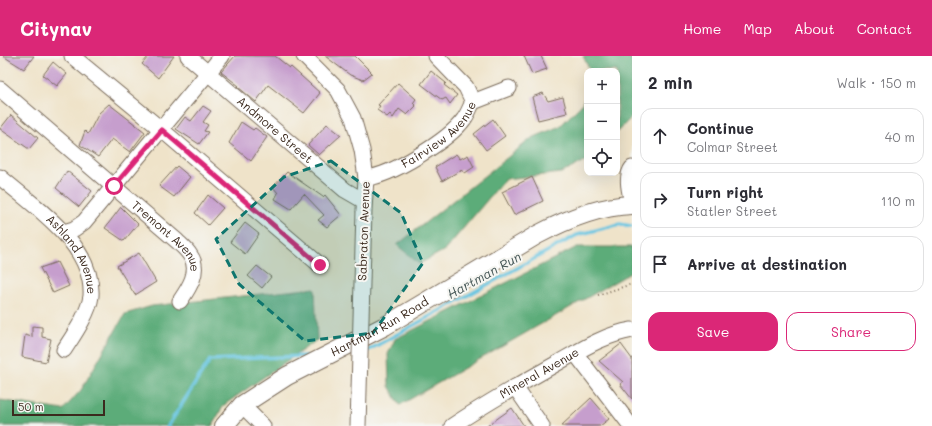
<!DOCTYPE html>
<meta charset="utf-8">
<style>
:root{--surface:#fff;--page:#f7f7f7;--text:#2b2b33;--muted:#7c7c81;--line:#e1e1e2;--accent:#db2777}
body{margin:0;font-family:Mali,sans-serif;background:var(--page);color:var(--text)}
.controls{position:absolute;right:12px;top:12px;display:grid;overflow:hidden;border-radius:8px;box-shadow:0 4px 16px #0002}
.controls button{width:36px;height:36px;display:grid;place-items:center;padding:0;border:0;border-bottom:1px solid var(--line);background:var(--surface);color:var(--text);font:20px sans-serif}
.scale{position:absolute;left:12px;bottom:10px;width:93px;box-sizing:border-box;padding-left:4px;border:2px solid #3b2a1e;border-top:0;font-size:11px;line-height:14px;white-space:nowrap;color:#3b2a1e;-webkit-text-stroke:3px #f6f6f2;paint-order:stroke}
.stop{position:absolute;width:12px;height:12px;margin:-9px;border:3px solid #db2777;border-radius:50%;background:#fff}
.stop.end{background:#db2777;border-color:#fff;box-shadow:0 1px 4px #0008}
.list{margin:0;padding:0;list-style:none}
h2{display:flex;justify-content:space-between;align-items:center;height:52px;margin:0;padding:0 16px;font-size:17px}
h2 small{font-size:13px;font-weight:400;color:var(--muted)}
.list li{display:grid;grid-template-columns:26px 1fr auto;gap:12px;align-items:center;box-sizing:border-box;height:56px;margin:0 8px 8px;padding:0 8px;border:1px solid var(--line);border-radius:12px}
.list b{display:block;font-size:15px;white-space:nowrap}
.list p{margin:0;font-size:13px;white-space:nowrap;color:var(--muted)}
.list em{font-size:13px;font-style:normal;color:var(--muted)}
.actions{display:flex;gap:8px;padding:12px 16px}
.actions a{flex:1;padding:9px 0;border:1px solid var(--accent);border-radius:12px;text-align:center;font-size:14px;color:var(--accent)}
.actions .main{background:var(--accent);color:#fff}
.icon{flex:none;width:22px;height:22px;fill:none;stroke:currentColor;stroke-width:2;stroke-linecap:round;stroke-linejoin:round}
.map{position:relative;flex:none;width:632px;height:370px;overflow:hidden}
header{display:flex;align-items:center;gap:24px;box-sizing:border-box;height:56px;padding:0 20px;background:var(--accent);color:#fff}
header strong{font-size:19px}
nav{display:flex;gap:22px;margin-inline-start:auto;font-size:14px}
main{display:flex}
aside{flex:1;background:var(--surface)}
.map>svg:first-child{display:block}
</style>
<header>
<strong>Citynav</strong>
<nav><a>Home</a><a>Map</a><a>About</a><a>Contact</a></nav>
</header>
<main>
<div class="map">
<svg width="632" height="370" viewBox="0 0 632 370">
<rect width="100%" height="100%" fill="#f6f6f2"/>
<filter id="ink" filterUnits="userSpaceOnUse"><feTurbulence type="fractalNoise" baseFrequency=".025" numOctaves="2"/><feDisplacementMap in="SourceGraphic" scale="8" xChannelSelector="R" yChannelSelector="G"/><feConvolveMatrix kernelMatrix="1 2 1 2 8 2 1 2 1" color-interpolation-filters="sRGB"/></filter>
<filter id="wash" filterUnits="userSpaceOnUse"><feTurbulence type="fractalNoise" baseFrequency=".012" numOctaves="4" result="noise"/><feDisplacementMap in="SourceGraphic" scale="16" xChannelSelector="R" yChannelSelector="G"/><feGaussianBlur stdDeviation="0.9" result="paint"/><feColorMatrix in="noise" values="0 0 0 0 0 0 0 0 0 0 0 0 0 0 0 0 0 1.4 0 .05"/><feComposite in="paint" operator="in"/></filter>
<g filter="url(#wash)">
<rect width="100%" height="100%" fill="#efe3c9"/>
<g fill="#5bac79" stroke="#4b6b4c">
<polygon points="583,0 632,0 632,61 617,76 617,15 590,15"/>
<polygon points="587,36 587,104 562,117 505,123 445,194 419,208 397,189 532,82 560,70 581,49"/>
<polygon points="577,191 632,191 632,216 400,349 389,330 388,298 395,283"/>
<polygon points="315,232 317,284 224,349 212,370 0,370 0,344 63,354 81,334 125,258 152,250"/>
</g>
<g fill="none" stroke-linecap="round" stroke-linejoin="round">
<g stroke="#63c4e1" stroke-width="3.5">
<polyline points="365,296 577,179 620,168 631,170"/>
<polyline points="168,370 210,304 306,300"/>
</g>
</g>
<g id="blocks">
<g fill="#c69ecd">
<polygon points="3,0 34,0 24,13"/>
<polygon points="149,0 174,0 158,22 142,8"/>
<polygon points="235,0 275,0 290,12 291,11 320,37 304,57 268,29 256,46 238,31 239,30 221,16"/>
<polygon points="325,0 355,0 372,17 363,24 350,19"/>
<polygon points="524,0 541,0 547,13 532,18"/>
<polygon points="53,6 67,18 57,30 43,19"/>
<polygon points="431,15 446,27 444,29 457,39 450,48 446,42 442,44 421,28"/>
<polygon points="398,27 416,43 413,47 416,50 407,59 399,53 393,62 390,58 387,61 377,54 380,50 378,49"/>
<polygon points="543,37 548,45 563,41 567,57 538,64 532,41"/>
<polygon points="109,48 145,76 130,96 112,83 98,101 80,89 85,75 88,78 99,57"/>
<polygon points="203,50 211,55 203,66 208,69 204,75 208,76 199,88 176,73 185,61 191,65"/>
<polygon points="11,59 38,82 29,93 0,73"/>
<polygon points="493,63 505,80 486,94 474,78"/>
<polygon points="241,66 253,74 255,72 267,81 251,105 229,87"/>
<polygon points="327,68 341,79 319,99 308,89"/>
<polygon points="456,98 460,103 468,99 474,111 465,117 461,114 442,125 435,111"/>
<polygon points="177,110 190,121 174,141 159,130"/>
<polygon points="67,115 92,135 79,151 56,132"/>
<polygon points="287,116 323,141 325,139 341,159 327,171 318,164 324,159 304,138 291,153 275,143 278,137 273,131"/>
<polygon points="532,121 543,145 514,159 502,136"/>
<polygon points="208,139 223,152 208,169 195,157"/>
<polygon points="121,151 138,168 124,185 105,172"/>
<polygon points="245,167 259,178 245,198 230,186"/>
<polygon points="139,197 156,226 135,239 117,210"/>
<polygon points="57,206 69,230 53,237 40,212"/>
<polygon points="257,210 271,221 262,232 248,220"/>
<polygon points="32,270 42,271 42,281 51,283 46,306 22,301 25,279 32,281"/>
<polygon points="621,288 632,303 632,343 620,328 623,326 599,305"/>
<polygon points="591,342 609,363 600,370 561,370"/>
<polygon points="512,352 524,370 487,370"/>
</g>
</g>
</g>
<g filter="url(#ink)">
<use href="#blocks" fill-opacity="0" stroke="#7a6b5a" stroke-width="1"/>
<g fill="none" stroke-linecap="round" stroke-linejoin="round">
<g stroke="#7a6b5a" stroke-width="17">
<g id="minor">
<polyline points="72,0 162,74 320,209"/>
<path id="s1" d="M188,0L345,134L364,145"/>
<polyline points="304,0 338,34 353,62 362,94 366,122 364,154"/>
<polyline points="436,0 466,31 473,46"/>
<path id="s2" d="M0,33L177,185C181,189 187,194 190,199C201,214 189,232 180,245"/>
<path d="M632,112C625,121 630,137 632,147"/>
<path id="s3" d="M0,121C35,151 94,189 91,240C89,257 73,280 64,294"/>
<path id="s4" d="M366,122C391,120 449,84 464,63C468,58 470,51 473,46L509,32"/>
<polyline points="64,176 74,173 84,166 222,0"/>
<polyline points="575,297 631,370"/>
<polyline points="515,331 542,370"/>
<polyline points="242,349 263,370"/>
<path id="s5" d="M452,370C485,348 520,328 554,309C579,295 603,279 632,274"/>
</g>
</g>
<g stroke="#7a6b5a" stroke-width="20">
<g id="major">
<path id="s6" d="M224,370L242,349L287,320L385,270L537,179C567,163 599,150 632,149"/>
</g>
</g>
<polyline stroke="#7a6b5a" stroke-width="2" stroke-dasharray="1 3" stroke-linecap="butt" points="598,239 632,228"/>
<use href="#minor" stroke="#fff" stroke-width="15"/>
<use href="#major" stroke="#fff" stroke-width="18"/>
<g stroke="#7a6b5a" stroke-width="17" stroke-linecap="butt">
<polyline id="minor-bridge" points="358,370 364,155"/>
</g>
<use href="#minor-bridge" stroke="#fff" stroke-width="15"/>
</g>
</g>
<g fill="none" stroke-linecap="round" stroke-linejoin="round" filter="url(#ink)">
<polyline stroke="#db2777" stroke-width="5" points="114,130 162,74 320,209"/>
</g>
<path fill="#0f766e" fill-opacity="0.2" stroke="#0f766e" stroke-width="3" stroke-dasharray="8 5" stroke-linejoin="round" d="M331,105L401,157L423,207L373,277L305,285L239,228L216,183L284,121Z"/>
<g text-anchor="middle" stroke-width="4" stroke-linejoin="round" paint-order="stroke">
<g font-size="12" fill="#3b2a1e" stroke="#f6f6f2">
<text dy="4" stroke="none"><textPath href="#s1" startOffset="114">Andmore Street</textPath></text>
<text dy="4" stroke="none"><textPath href="#s4" startOffset="87">Fairview Avenue</textPath></text>
<text transform="translate(364 175) rotate(-88)" y="4">Sabraton Avenue</text>
<text dy="4" stroke="none"><textPath href="#s2" startOffset="223">Tremont Avenue</textPath></text>
<text dy="4" stroke="none"><textPath href="#s3" startOffset="108">Ashland Avenue</textPath></text>
<text dy="4" stroke="none"><textPath href="#s6" startOffset="186">Hartman Run Road</textPath></text>
<text dy="4" stroke="none"><textPath href="#s5" startOffset="102">Mineral Avenue</textPath></text>
</g>
<g font-size="13" font-style="italic" fill="#475858" stroke="#f6f6f2">
<text transform="translate(484 219) rotate(-29)" y="5">Hartman Run</text>
</g>
</g>
</svg>
<div class="controls">
<button>+</button>
<button>−</button>
<button><svg class="icon" aria-label="locate" viewBox="0 0 24 24"><circle cx="12" cy="12" r="6"/><path d="M12 2v4M12 18v4M2 12h4M18 12h4"/></svg></button>
</div>
<div class="scale">50 m</div>
<div class="stop" style="left:114px;top:130px"></div>
<div class="stop end" style="left:320px;top:209px"></div>
</div>
<aside>
<h2>2 min<small>Walk · 150 m</small></h2>
<ul class="list">
<li><svg class="icon" aria-label="ahead" viewBox="0 0 24 24"><path d="M12 20V5M6 11l6-6 6 6"/></svg><div><b>Continue</b><p>Colmar Street</p></div><em>40 m</em></li>
<li><svg class="icon" aria-label="right" viewBox="0 0 24 24"><path d="M7 20v-9h11M14 6l5 5-5 5"/></svg><div><b>Turn right</b><p>Statler Street</p></div><em>110 m</em></li>
<li><svg class="icon" aria-label="arrive" viewBox="0 0 24 24"><path d="M6 21V4h12l-3 4 3 4H6"/></svg><div><b>Arrive at destination</b></div></li>
</ul>
<div class="actions"><a class="main">Save</a><a>Share</a></div>
</aside>
</main>
